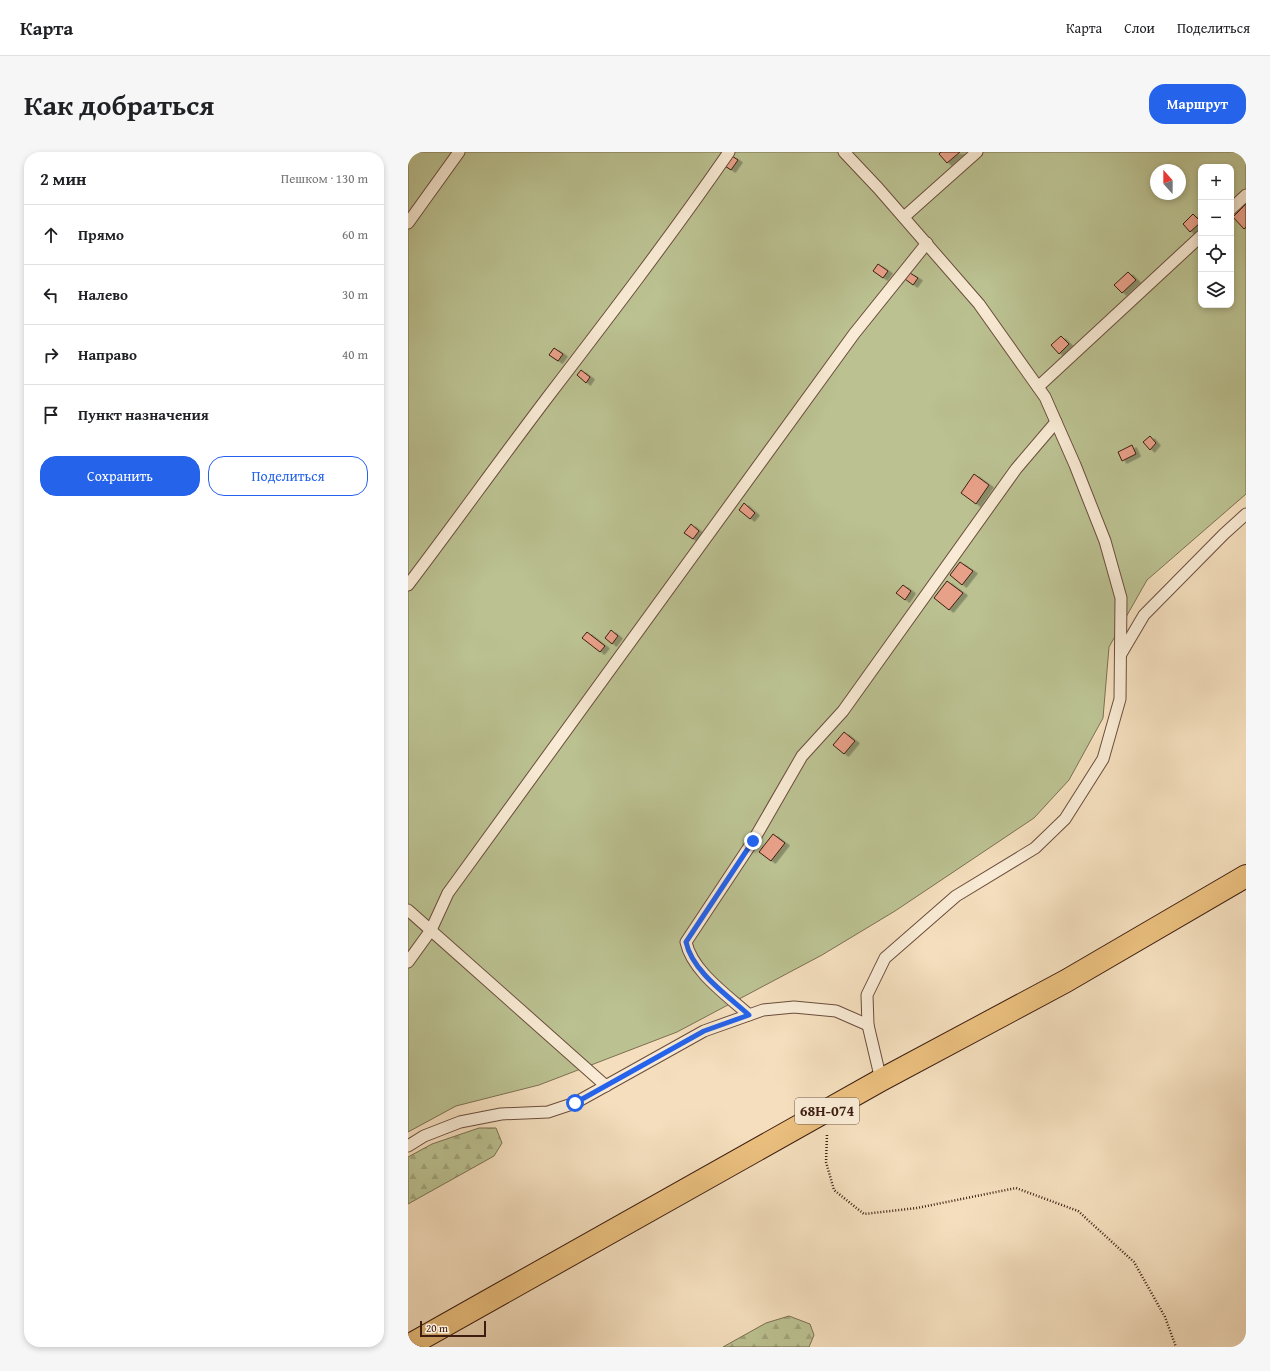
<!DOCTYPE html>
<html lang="ru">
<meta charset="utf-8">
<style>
:root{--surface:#fff;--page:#f6f6f6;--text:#202124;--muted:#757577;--line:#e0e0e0;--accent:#2563eb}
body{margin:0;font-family:"Gentium Book Plus",serif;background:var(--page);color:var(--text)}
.controls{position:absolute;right:12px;top:12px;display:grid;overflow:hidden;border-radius:8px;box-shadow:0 2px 6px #0003}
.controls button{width:36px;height:36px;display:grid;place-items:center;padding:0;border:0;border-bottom:1px solid var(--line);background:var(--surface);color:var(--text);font:20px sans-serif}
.compass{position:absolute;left:742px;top:12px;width:36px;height:36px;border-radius:50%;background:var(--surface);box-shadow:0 2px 6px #0003;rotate:339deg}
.scale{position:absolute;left:12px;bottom:10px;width:66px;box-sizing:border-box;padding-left:4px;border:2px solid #3d1d11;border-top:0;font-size:11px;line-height:14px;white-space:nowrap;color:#3d1d11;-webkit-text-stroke:3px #f8ead4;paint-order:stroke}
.stop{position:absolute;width:12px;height:12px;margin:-9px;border:3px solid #2563eb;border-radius:50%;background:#fff}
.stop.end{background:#2563eb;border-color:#fff;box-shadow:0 1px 4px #0008}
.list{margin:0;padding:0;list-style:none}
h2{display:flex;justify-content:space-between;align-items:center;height:52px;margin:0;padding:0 16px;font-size:17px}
h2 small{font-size:13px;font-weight:400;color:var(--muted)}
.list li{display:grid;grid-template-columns:26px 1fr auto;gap:12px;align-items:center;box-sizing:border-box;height:60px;padding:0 16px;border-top:1px solid var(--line)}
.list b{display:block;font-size:15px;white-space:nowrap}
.list em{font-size:13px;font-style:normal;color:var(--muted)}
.actions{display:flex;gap:8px;padding:12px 16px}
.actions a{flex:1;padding:9px 0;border:1px solid var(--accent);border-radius:16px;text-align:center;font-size:14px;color:var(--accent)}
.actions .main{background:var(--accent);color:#fff}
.icon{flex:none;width:22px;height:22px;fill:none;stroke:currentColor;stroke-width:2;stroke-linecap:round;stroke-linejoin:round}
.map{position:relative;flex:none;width:838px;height:1195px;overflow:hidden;border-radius:16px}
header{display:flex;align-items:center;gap:24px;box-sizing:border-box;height:56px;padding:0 20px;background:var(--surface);border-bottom:1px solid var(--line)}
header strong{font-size:19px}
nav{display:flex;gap:22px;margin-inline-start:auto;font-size:14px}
.intro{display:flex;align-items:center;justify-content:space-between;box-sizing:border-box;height:96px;padding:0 24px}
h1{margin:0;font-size:28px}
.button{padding:10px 18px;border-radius:16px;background:var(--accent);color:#fff;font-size:14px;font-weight:700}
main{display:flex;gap:24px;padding:0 24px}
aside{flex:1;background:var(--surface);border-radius:16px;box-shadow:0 2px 6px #0003}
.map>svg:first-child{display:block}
</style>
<header>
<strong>Карта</strong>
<nav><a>Карта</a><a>Слои</a><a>Поделиться</a></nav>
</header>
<div class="intro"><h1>Как добраться</h1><a class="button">Маршрут</a></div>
<main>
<aside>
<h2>2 мин<small>Пешком · 130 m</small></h2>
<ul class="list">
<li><svg class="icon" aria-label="ahead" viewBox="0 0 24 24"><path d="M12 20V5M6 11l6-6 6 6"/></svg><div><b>Прямо</b></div><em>60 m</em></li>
<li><svg class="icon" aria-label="left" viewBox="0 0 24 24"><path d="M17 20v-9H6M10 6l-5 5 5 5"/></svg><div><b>Налево</b></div><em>30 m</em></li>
<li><svg class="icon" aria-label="right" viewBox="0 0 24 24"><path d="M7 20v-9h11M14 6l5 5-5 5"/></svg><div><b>Направо</b></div><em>40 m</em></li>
<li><svg class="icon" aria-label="arrive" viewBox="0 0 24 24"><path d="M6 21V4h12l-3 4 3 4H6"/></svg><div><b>Пункт назначения</b></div></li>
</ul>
<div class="actions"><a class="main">Сохранить</a><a>Поделиться</a></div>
</aside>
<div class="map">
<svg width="838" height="1195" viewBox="0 0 838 1195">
<defs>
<pattern id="forest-firs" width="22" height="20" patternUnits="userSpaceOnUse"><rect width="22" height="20" fill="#bbc191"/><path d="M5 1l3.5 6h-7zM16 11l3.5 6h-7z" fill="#a2a57c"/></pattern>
<filter id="shadow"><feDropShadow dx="4.5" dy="2.5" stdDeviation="0" flood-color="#0004"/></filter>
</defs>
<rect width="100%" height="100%" fill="#f4debd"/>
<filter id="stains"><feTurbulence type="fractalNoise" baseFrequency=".005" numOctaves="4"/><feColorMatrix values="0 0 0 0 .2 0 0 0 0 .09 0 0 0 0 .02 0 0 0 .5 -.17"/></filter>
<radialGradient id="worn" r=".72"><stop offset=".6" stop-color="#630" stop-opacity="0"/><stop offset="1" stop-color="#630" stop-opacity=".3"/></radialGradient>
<path fill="#bbc191" stroke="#7c6f51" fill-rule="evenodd" d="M0,0H838V342L739,428L701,495L695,566L661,628L626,666L487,759L414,803L269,880L131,933L48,954L0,980ZM793,15H823V153H793ZM748,18H772V42H748Z"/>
<g fill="url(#forest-firs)" stroke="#7c6f51">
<polygon points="71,976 88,976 94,991 86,1004 0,1052 0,1005 24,992"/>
<polygon points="381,1164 402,1172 406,1183 401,1195 315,1195 358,1171"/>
</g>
<g fill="#e8a189" stroke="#3d1d11" filter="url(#shadow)">
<polygon points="533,0 552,0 539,11 531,2"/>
<polygon points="324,4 330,8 323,18 317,14"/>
<polygon points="838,52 838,75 836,77 825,65"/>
<polygon points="785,62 793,70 782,80 775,72"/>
<polygon points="470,112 480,119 475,126 465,119"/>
<polygon points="720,120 728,128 714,141 706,133"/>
<polygon points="502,121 510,126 505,133 497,127"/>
<polygon points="653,184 661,192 651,202 643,193"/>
<polygon points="146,196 155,202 150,209 141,203"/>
<polygon points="173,218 182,225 178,231 169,223"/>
<polygon points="742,284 748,291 742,298 735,290"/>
<polygon points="724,293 728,302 714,309 710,300"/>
<polygon points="566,322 581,333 568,352 553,341"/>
<polygon points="336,351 347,361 342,367 331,358"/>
<polygon points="283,372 291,379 285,387 276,381"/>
<polygon points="552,410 565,419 554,433 542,423"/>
<polygon points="539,429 555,441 541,458 526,446"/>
<polygon points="495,433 503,439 497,448 488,441"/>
<polygon points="203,478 210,484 204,492 197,486"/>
<polygon points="179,480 197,494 192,500 174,486"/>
<polygon points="436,580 447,589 436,602 425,593"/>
<polygon points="365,682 377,691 363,709 351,700"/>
</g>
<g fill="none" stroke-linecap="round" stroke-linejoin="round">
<g stroke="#6b4d3c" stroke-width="13">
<g id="lane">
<polyline points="436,0 470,36 571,152 637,245 667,313 697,389 713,446 712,547 695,607 657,667 627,696 548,744 477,806 459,843 460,873 473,928"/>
<polyline points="823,57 838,43"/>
<polyline points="496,65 569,0"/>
<polyline points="0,71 51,0"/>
<polyline points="630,235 793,84"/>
<path d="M0,433C47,371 92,308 139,246C201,165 263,84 321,0"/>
<polyline points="713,502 736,463 816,382 838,362"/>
<polyline points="0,758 198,934"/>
<polyline points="0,810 23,778 40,741 446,182 519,91"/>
<path d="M341,863C319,843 284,819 278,790L345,689L394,604L435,559L608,317L648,270"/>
<polyline points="0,994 16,984 52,970 93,962 140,960 167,951 296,879 355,858 386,855 428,859 460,873"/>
</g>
</g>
<g stroke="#3d1d11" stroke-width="24">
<polyline id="primary" points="0,1194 473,928 658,829 838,724"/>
</g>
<polyline stroke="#3d1d11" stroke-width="2.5" stroke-dasharray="1 2" stroke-linecap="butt" points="419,983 418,1010 426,1038 456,1062 509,1056 608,1036 670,1059 726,1110 757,1165 768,1195"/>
<use href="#lane" stroke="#f8ead4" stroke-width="11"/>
<use href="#primary" stroke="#eabf7e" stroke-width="22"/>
</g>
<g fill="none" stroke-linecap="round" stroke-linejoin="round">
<path stroke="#2563eb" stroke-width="5" d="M167,951L296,879L341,863C319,843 284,819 278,790L345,689"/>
</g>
<g text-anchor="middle" stroke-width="3" stroke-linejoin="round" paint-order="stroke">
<rect fill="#f8ead4" stroke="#755a4c" stroke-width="1" x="387" y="946" width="64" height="26" rx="3"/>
<g font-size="15" font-weight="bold" fill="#3d1d11">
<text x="419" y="964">68Н-074</text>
</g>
</g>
<rect width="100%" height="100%" filter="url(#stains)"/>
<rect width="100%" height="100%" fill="url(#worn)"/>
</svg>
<div class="controls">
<button>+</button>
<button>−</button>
<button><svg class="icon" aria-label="locate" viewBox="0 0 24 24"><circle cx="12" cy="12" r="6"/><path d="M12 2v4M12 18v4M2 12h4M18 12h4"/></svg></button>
<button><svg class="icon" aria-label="layers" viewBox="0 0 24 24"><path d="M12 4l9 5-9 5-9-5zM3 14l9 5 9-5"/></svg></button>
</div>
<svg class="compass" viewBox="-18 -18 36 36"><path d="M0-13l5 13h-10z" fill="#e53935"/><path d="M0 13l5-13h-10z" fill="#757577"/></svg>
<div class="scale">20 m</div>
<div class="stop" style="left:167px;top:951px"></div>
<div class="stop end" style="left:345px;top:689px"></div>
</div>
</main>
